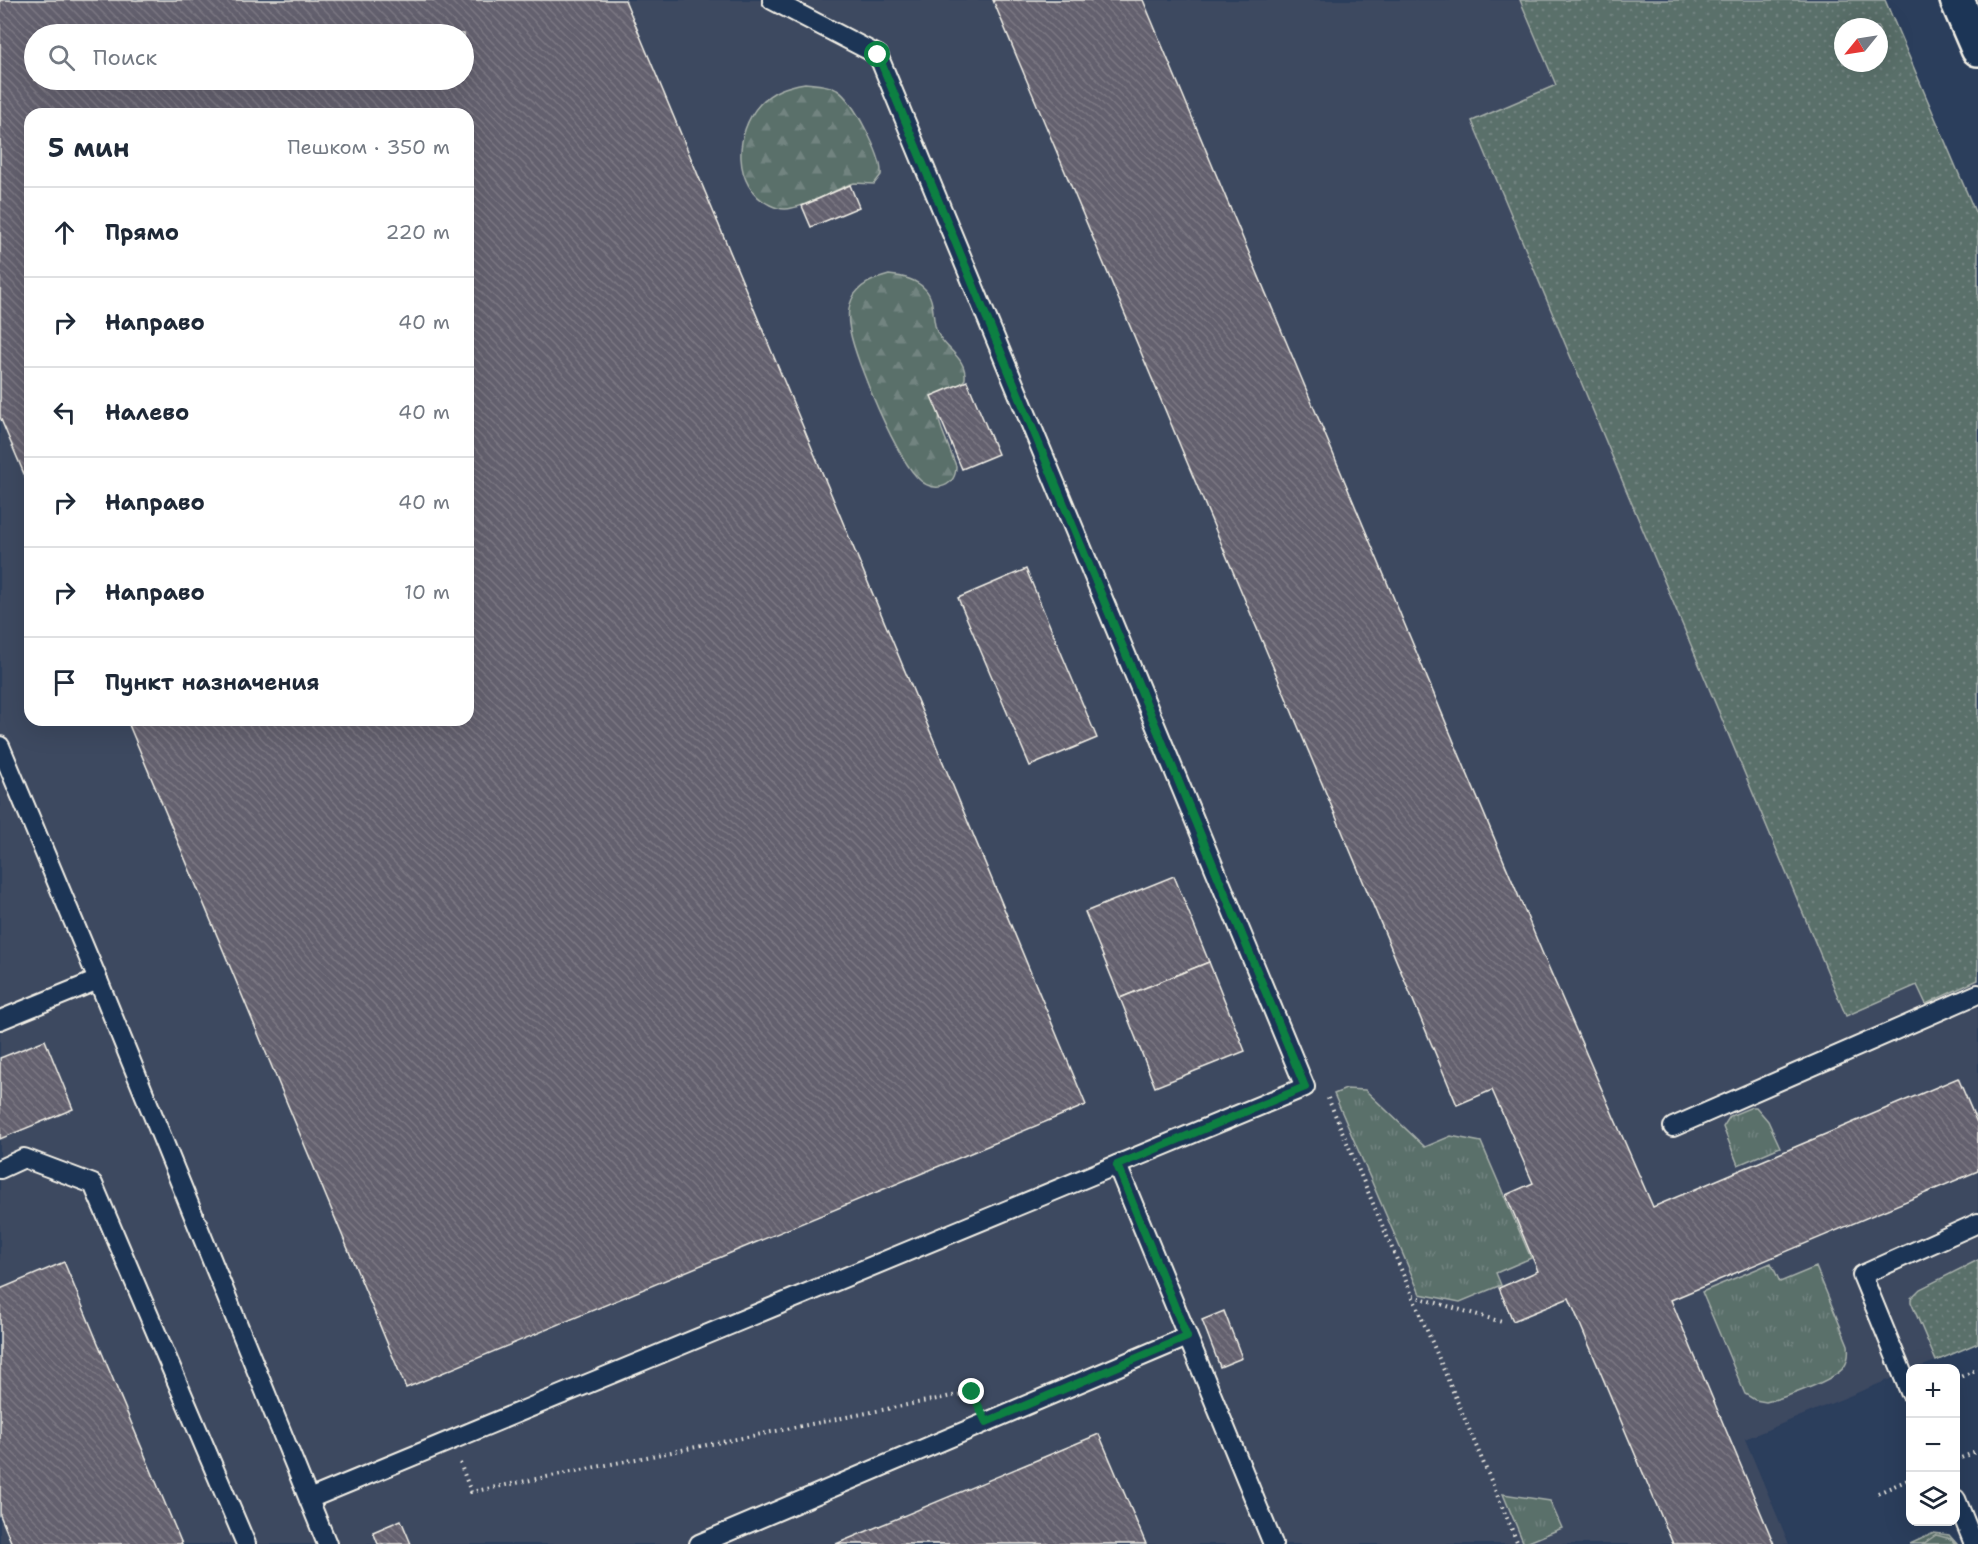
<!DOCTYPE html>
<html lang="ru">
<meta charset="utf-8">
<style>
:root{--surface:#fff;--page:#f2f2f3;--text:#1f2937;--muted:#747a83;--line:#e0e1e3}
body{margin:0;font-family:"Shantell Sans",sans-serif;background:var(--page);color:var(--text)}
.controls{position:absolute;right:18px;bottom:18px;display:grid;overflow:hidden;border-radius:12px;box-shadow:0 6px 24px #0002}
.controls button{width:54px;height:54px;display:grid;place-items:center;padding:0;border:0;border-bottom:2px solid var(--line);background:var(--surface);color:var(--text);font:30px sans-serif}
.compass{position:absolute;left:1834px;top:18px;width:54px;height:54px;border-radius:50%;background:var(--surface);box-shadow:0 6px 24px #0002;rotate:240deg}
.stop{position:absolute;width:18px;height:18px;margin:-14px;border:4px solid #0b8043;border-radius:50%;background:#fff}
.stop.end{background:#0b8043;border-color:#fff;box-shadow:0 2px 6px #0008}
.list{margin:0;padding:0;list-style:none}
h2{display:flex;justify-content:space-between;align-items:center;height:78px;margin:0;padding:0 24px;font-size:26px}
h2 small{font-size:20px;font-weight:400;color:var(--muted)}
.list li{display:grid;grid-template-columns:39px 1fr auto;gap:18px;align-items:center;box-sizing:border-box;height:90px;padding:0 24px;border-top:2px solid var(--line)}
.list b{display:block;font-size:22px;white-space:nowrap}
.list em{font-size:20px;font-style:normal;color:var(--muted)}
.icon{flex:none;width:33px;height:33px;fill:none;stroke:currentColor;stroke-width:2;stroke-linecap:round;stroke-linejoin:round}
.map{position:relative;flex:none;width:1978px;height:1544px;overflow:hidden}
.search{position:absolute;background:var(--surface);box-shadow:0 6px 24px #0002;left:24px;top:24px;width:450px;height:66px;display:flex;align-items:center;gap:15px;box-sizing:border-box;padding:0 21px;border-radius:33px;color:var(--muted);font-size:22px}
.panel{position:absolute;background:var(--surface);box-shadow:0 6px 24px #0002;left:24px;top:108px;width:450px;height:618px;border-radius:18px}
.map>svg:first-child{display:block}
</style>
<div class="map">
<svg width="1978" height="1544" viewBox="0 0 1978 1544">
<defs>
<pattern id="grass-tufts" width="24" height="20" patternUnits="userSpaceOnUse" patternTransform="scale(1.5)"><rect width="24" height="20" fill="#5a6f6b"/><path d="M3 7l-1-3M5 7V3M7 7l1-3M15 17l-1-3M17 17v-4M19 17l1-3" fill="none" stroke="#728480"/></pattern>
<pattern id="forest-firs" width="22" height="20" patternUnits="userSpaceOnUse" patternTransform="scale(1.5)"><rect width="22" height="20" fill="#5a6f6b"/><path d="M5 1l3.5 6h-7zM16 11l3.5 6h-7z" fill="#728480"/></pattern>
<pattern id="park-dots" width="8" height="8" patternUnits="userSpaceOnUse" patternTransform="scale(1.5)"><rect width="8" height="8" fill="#5a6f6b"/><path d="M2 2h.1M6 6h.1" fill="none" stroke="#728480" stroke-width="1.8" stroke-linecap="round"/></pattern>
<pattern id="building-back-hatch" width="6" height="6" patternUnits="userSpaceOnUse" patternTransform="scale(1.5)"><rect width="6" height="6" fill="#64616e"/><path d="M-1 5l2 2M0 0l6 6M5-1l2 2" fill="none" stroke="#7b7883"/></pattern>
</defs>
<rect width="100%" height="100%" fill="#2b3e5c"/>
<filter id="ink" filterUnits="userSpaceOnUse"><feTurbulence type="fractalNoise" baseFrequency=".0167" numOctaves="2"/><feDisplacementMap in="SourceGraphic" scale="12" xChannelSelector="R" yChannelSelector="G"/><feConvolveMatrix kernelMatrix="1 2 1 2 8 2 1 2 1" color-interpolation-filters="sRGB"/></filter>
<g filter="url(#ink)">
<path fill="#3c4861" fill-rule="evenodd" d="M0,0H1520L1556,85L1472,121L1846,1016L1918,985L1926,1004L1978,980V1260L1920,1289L1911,1298V1302L1936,1361L1917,1368H1910V1371L1745,1439L1789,1544H0ZM34,34H464V80H34ZM30,114H468V720H30Z"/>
<g fill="url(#grass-tufts)" stroke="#a7b0aa" stroke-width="1.5">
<polygon points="1346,1089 1365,1090 1425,1147 1451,1136 1481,1142 1531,1258 1496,1273 1501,1285 1460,1302 1420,1294 1334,1094"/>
<polygon points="1752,1107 1756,1107 1768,1121 1780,1147 1738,1165 1723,1127 1730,1116"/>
<path d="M1771,1263L1780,1282L1816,1267L1848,1345C1849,1353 1849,1360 1844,1367C1834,1381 1783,1398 1766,1402L1755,1400L1745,1394L1702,1292Z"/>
<polygon points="1503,1494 1550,1501 1562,1528 1524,1544"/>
<polygon points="1934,1533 1949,1535 1957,1544 1910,1544"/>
</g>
<g fill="url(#forest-firs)" stroke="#a7b0aa" stroke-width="1.5">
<path d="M805,83C815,84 828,84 837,90C853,100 883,157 881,175L874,184L854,183L848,185C833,191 807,206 792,208C785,210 776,208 770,205C732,187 734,132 760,104C772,91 787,86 805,83Z"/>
<path d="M889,275C901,276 915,279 924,288C936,299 931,318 937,332C945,350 967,357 965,379L940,410L939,421L942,430L956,466C956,487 935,493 921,481C897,461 856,362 850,331C848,321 847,309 852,299C859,284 874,279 889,275Z"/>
<polygon points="1936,1535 1951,1539 1955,1544 1923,1544"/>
</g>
<g fill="url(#park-dots)" stroke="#a7b0aa" stroke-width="1.5" fill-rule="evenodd">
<path d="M1520,0H1885L1978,219V980L1926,1004L1917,985L1846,1016L1472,121L1556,85ZM1843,27H1879V63H1843Z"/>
<polygon points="1978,1260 1978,1343 1936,1361 1911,1302 1911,1298 1920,1289"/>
</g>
<g fill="url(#building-back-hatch)" stroke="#f4f1e8" stroke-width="1.5" fill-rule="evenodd">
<path d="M0,0H625L1086,1105L406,1388L127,720H468V114H30V488L0,417ZM34,34H464V80H34Z"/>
<polygon points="993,0 1143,0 1542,952 1653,1207 1958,1078 1978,1125 1978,1171 1671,1300 1774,1544 1673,1544 1569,1298 1513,1321 1499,1288 1538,1271 1506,1195 1533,1183 1492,1090 1457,1105"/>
<polygon points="850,185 859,207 811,227 802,206"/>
<polygon points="967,381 998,454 962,469 931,396"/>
<polygon points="1026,569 1097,738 1030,766 958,598"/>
<polygon points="1174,876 1209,962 1120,998 1085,912"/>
<polygon points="1209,962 1245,1051 1155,1087 1120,998"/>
<polygon points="45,1040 73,1109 0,1139 0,1058"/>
<polygon points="64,1262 182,1544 12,1544 0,1515 0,1289"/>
<polygon points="1224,1311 1242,1358 1220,1367 1202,1320"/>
<polygon points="1099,1434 1146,1544 836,1544"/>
<polygon points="401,1520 411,1544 378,1544 373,1532"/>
</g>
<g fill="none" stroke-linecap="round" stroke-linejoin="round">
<g stroke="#f4f1e8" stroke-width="22">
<g id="lane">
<polyline points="0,746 98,980 327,1544"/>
<polyline points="0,1020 98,980"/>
<polyline points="1673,1127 1978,994"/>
<polyline points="1117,1165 1273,1544"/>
<polyline points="0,1169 24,1158 93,1184 246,1544"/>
<polyline points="1910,1392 1862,1275 1978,1223"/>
<polyline points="309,1499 1305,1087 878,55 772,0"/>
<polyline points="1956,1499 1974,1544"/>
<polyline points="699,1544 1187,1337"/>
</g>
</g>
<g stroke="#f4f1e8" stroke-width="38">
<polyline id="primary" points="1957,0 1978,49"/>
</g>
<g stroke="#f4f1e8" stroke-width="4" stroke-dasharray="1.5 4.5" stroke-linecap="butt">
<polyline points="1328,1098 1518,1544"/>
<polyline points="1413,1296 1502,1322"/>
<polyline points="1956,1379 1978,1369"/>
<polyline points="1956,1460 1978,1451"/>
<polyline points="460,1463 471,1492 972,1392 976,1400"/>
<polyline points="1878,1493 1910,1479"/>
</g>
<use href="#lane" stroke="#1d3557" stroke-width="18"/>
<use href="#primary" stroke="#1d3557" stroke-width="33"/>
</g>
</g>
<g fill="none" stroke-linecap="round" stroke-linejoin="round" filter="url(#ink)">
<polyline stroke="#0b8043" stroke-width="8" points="878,55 1305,1087 1117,1165 1187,1337 986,1422 972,1392"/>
</g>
</svg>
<div class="controls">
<button>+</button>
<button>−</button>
<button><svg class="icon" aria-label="layers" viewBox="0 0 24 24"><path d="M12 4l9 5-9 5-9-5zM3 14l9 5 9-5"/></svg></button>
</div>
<svg class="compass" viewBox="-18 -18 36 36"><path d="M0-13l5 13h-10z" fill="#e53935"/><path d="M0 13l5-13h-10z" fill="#747a83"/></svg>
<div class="stop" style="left:878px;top:55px"></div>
<div class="stop end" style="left:972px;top:1392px"></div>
<div class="search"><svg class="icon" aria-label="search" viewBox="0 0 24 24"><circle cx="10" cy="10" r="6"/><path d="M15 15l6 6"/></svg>Поиск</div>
<section class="panel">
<h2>5 мин<small>Пешком · 350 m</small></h2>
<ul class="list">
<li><svg class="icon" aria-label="ahead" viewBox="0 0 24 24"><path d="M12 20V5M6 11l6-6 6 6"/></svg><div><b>Прямо</b></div><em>220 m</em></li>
<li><svg class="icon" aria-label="right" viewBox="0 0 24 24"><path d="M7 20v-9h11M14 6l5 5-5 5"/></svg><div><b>Направо</b></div><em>40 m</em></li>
<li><svg class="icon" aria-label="left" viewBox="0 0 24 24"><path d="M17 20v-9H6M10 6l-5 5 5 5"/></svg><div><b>Налево</b></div><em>40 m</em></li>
<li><svg class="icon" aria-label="right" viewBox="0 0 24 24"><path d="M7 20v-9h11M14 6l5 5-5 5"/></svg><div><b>Направо</b></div><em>40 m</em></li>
<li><svg class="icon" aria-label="right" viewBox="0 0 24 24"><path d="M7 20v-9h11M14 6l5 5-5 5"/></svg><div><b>Направо</b></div><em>10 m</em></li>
<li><svg class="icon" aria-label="arrive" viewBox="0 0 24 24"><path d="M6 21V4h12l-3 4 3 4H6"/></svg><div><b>Пункт назначения</b></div></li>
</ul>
</section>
</div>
